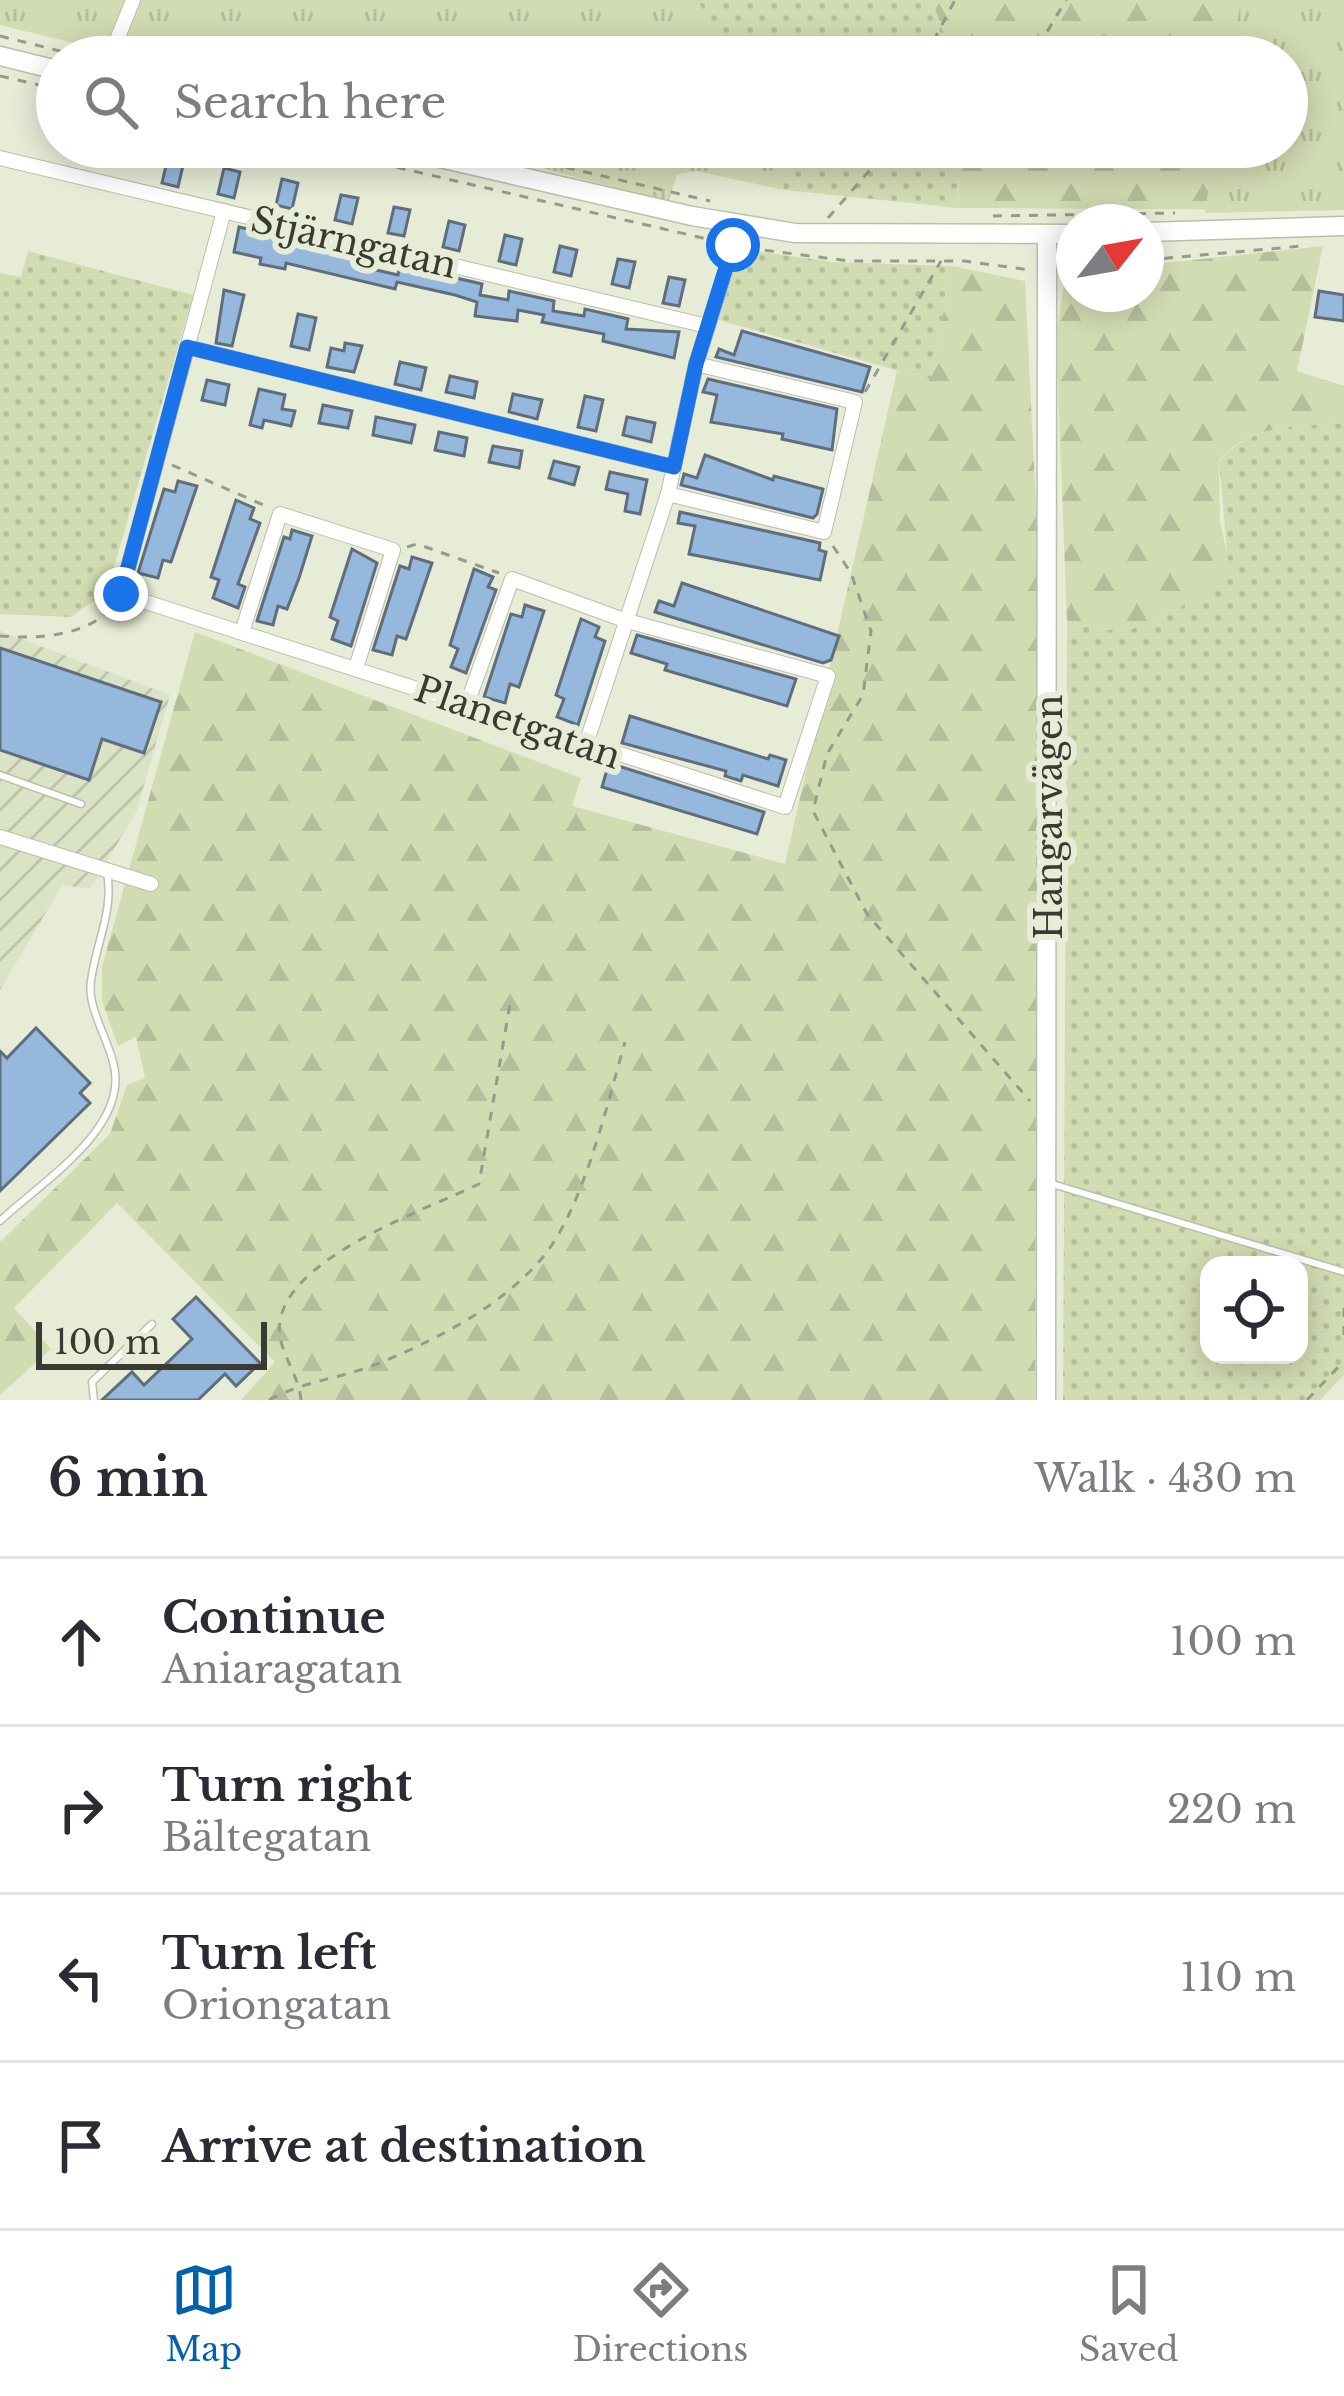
<!DOCTYPE html>
<meta charset="utf-8">
<style>
:root{--surface:#fff;--page:#f2f2f3;--text:#2b2b33;--muted:#7c7c81;--line:#e1e1e2;--accent:#0061ad}
body{margin:0;font-family:"Libre Baskerville",serif;background:var(--page);color:var(--text)}
.controls{position:absolute;right:36px;bottom:36px;display:grid;overflow:hidden;border-radius:24px;box-shadow:0 6px 30px #0003}
.controls button{width:108px;height:108px;display:grid;place-items:center;padding:0;border:0;border-bottom:3px solid var(--line);background:var(--surface);color:var(--text);font:60px sans-serif}
.compass{position:absolute;left:1056px;top:204px;width:108px;height:108px;border-radius:50%;background:var(--surface);box-shadow:0 6px 30px #0003;rotate:59deg}
.scale{position:absolute;left:36px;bottom:30px;width:231px;box-sizing:border-box;padding-left:12px;border:6px solid #393b32;border-top:0;font-size:33px;line-height:42px;white-space:nowrap;color:#393b32;-webkit-text-stroke:9px #e6ecd6;paint-order:stroke}
.stop{position:absolute;width:36px;height:36px;margin:-27px;border:9px solid #1a73e8;border-radius:50%;background:#fff}
.stop.end{background:#1a73e8;border-color:#fff;box-shadow:0 3px 12px #0008}
.list{margin:0;padding:0;list-style:none}
h2{display:flex;justify-content:space-between;align-items:center;height:156px;margin:0;padding:0 48px;font-size:51px}
h2 small{font-size:39px;font-weight:400;color:var(--muted)}
.list li{display:grid;grid-template-columns:78px 1fr auto;gap:36px;align-items:center;box-sizing:border-box;height:168px;padding:0 48px;border-top:3px solid var(--line)}
.list b{display:block;font-size:45px;white-space:nowrap}
.list p{margin:0;font-size:39px;white-space:nowrap;color:var(--muted)}
.list em{font-size:39px;font-style:normal;color:var(--muted)}
.icon{flex:none;width:66px;height:66px;fill:none;stroke:currentColor;stroke-width:2;stroke-linecap:round;stroke-linejoin:round}
.map{position:relative;flex:none;width:1344px;height:1400px;overflow:hidden}
.search{position:absolute;background:var(--surface);box-shadow:0 6px 30px #0003;left:36px;right:36px;top:36px;height:132px;display:flex;align-items:center;gap:30px;box-sizing:border-box;padding:0 42px;border-radius:66px;color:var(--muted);font-size:45px}
.sheet{height:828px;background:var(--surface)}
nav{display:flex;justify-content:space-around;align-items:center;box-sizing:border-box;height:168px;border-top:3px solid var(--line);background:var(--surface);font-size:33px;color:var(--muted)}
nav a{display:grid;justify-items:center;gap:6px}
nav .on{color:var(--accent)}
.map>svg:first-child{display:block}
</style>
<div class="map">
<svg width="1344" height="1400" viewBox="0 0 1344 1400">
<defs>
<pattern id="industrial-furrows" width="10" height="10" patternUnits="userSpaceOnUse" patternTransform="scale(3)"><rect width="10" height="10" fill="#dbe3c6"/><path d="M-1 1l2-2M0 10L10 0M9 11l2-2" fill="none" stroke="#bdc4ab"/></pattern>
<pattern id="grass-dots" width="8" height="8" patternUnits="userSpaceOnUse" patternTransform="scale(3)"><rect width="8" height="8" fill="#d2dcb3"/><path d="M2 2h.1M6 6h.1" fill="none" stroke="#b5be9a" stroke-width="1.8" stroke-linecap="round"/></pattern>
<pattern id="forest-firs" width="22" height="20" patternUnits="userSpaceOnUse" patternTransform="scale(3)"><rect width="22" height="20" fill="#d2dcb3"/><path d="M5 1l3.5 6h-7zM16 11l3.5 6h-7z" fill="#b5be9a"/></pattern>
<pattern id="park-tufts" width="24" height="20" patternUnits="userSpaceOnUse" patternTransform="scale(3)"><rect width="24" height="20" fill="#d2dcb3"/><path d="M3 7l-1-3M5 7V3M7 7l1-3M15 17l-1-3M17 17v-4M19 17l1-3" fill="none" stroke="#b5be9a"/></pattern>
</defs>
<rect width="100%" height="100%" fill="#e6ecd6"/>
<polygon fill="url(#industrial-furrows)" points="0,631 170,695 136,813 90,889 62,885 0,990"/>
<g fill="url(#grass-dots)" fill-rule="evenodd">
<polygon points="640,0 932,0 952,57 432,57"/>
<polygon points="465,147 957,147 959,208 785,190 697,171 677,174 668,202"/>
<polygon points="741,249 832,262 952,266 931,380 719,320"/>
<polygon points="28,251 193,295 107,591 71,617 0,614 0,273 21,277"/>
<path d="M1344,423V1375L1320,1400H1063L1067,622C1084,625 1108,632 1125,630C1163,625 1207,591 1228,563L1219,461C1253,423 1296,427 1344,423ZM1209,1265H1299V1355H1209Z"/>
</g>
<g fill="url(#forest-firs)">
<polygon points="932,0 1344,0 1344,210 959,208 957,147 1287,147 1287,57 952,57"/>
<path d="M1323,246L1297,371L1344,386V423C1296,427 1253,423 1219,460L1220,521L1229,563C1206,592 1163,625 1125,630C1108,632 1084,625 1067,622L1056,335L1066,271H1074V294H1146V265Z"/>
<polygon points="952,266 1025,281 1038,547 1035,1400 241,1400 275,1362 117,1203 14,1308 51,1349 0,1395 0,1242 110,1134 127,1085 145,1078 136,1037 118,1046 102,1001 102,967 195,632 581,778 572,806 785,864 897,371 931,379"/>
</g>
<g fill="url(#park-tufts)">
<polygon points="0,0 698,0 724,57 132,57 0,25"/>
<polygon points="1241,0 1344,0 1344,210 1205,213 1215,147 1287,147 1287,57 1231,57"/>
<polygon points="465,147 765,147 785,190 697,171 677,174 668,202"/>
</g>
<g fill="#96b8dd" stroke="#5f6d7c" stroke-width="3">
<polygon points="168,157 184,161 178,187 162,183"/>
<polygon points="224,168 240,172 234,198 218,194"/>
<polygon points="282,179 298,183 292,209 276,205"/>
<polygon points="341,195 358,198 352,224 335,220"/>
<polygon points="394,207 410,210 404,236 388,233"/>
<polygon points="449,221 465,225 459,251 443,247"/>
<polygon points="239,227 374,258 372,269 398,275 400,265 482,284 480,295 508,300 509,291 554,301 553,311 584,316 585,309 628,319 626,329 679,332 674,358 603,341 604,334 542,322 544,315 518,310 517,321 475,316 477,302 455,295 397,282 395,289 286,263 285,269 260,264 261,258 234,252"/>
<polygon points="505,235 522,239 516,265 499,261"/>
<polygon points="560,246 577,250 571,276 554,272"/>
<polygon points="618,259 635,262 629,288 612,284"/>
<polygon points="669,277 685,280 679,306 663,303"/>
<polygon points="224,290 244,295 232,346 216,343"/>
<polygon points="1319,291 1344,295 1344,321 1315,317"/>
<polygon points="298,314 316,318 309,350 291,346"/>
<polygon points="742,331 870,367 862,392 716,357 719,349 734,355"/>
<polygon points="345,343 362,346 354,372 327,367 331,348 344,351"/>
<polygon points="400,362 426,368 421,390 395,384"/>
<polygon points="450,376 477,382 474,398 446,392"/>
<polygon points="708,379 837,409 832,450 782,439 783,434 711,422 717,395 703,392"/>
<polygon points="207,380 229,385 225,405 202,400"/>
<polygon points="259,389 285,395 282,409 295,411 291,426 264,420 262,428 250,425"/>
<polygon points="513,394 542,400 537,419 509,412"/>
<polygon points="585,396 603,400 596,431 578,427"/>
<polygon points="323,405 352,411 348,428 319,423"/>
<polygon points="376,417 415,425 411,443 373,435"/>
<polygon points="627,417 655,423 651,442 623,435"/>
<polygon points="439,432 467,438 464,456 435,450"/>
<polygon points="493,446 522,451 519,468 489,462"/>
<polygon points="705,455 773,480 774,476 823,489 817,514 813,518 681,485 684,474 697,478"/>
<polygon points="554,461 579,467 574,485 549,478"/>
<polygon points="610,472 647,480 640,514 625,511 628,494 606,489"/>
<polygon points="178,481 197,486 171,562 163,560 158,578 138,573 164,489 175,492"/>
<polygon points="236,500 254,508 250,519 260,523 238,584 245,587 238,608 213,598 219,580 211,577"/>
<polygon points="680,512 820,543 819,550 826,552 820,580 689,554 695,526 678,523"/>
<polygon points="292,530 312,536 299,578 287,609 278,606 273,625 257,621 284,537 290,539"/>
<polygon points="352,549 377,563 351,646 332,639 338,621 330,617"/>
<polygon points="412,557 432,563 406,639 397,636 392,655 373,650 400,566 409,569"/>
<polygon points="474,569 493,577 488,587 496,590 466,673 451,667 458,649 450,645"/>
<polygon points="682,583 839,636 831,660 823,663 655,612 659,601 674,606"/>
<polygon points="525,605 544,611 519,687 510,684 505,703 484,697 511,614 522,617"/>
<polygon points="581,619 599,627 595,637 605,641 578,725 557,717 564,699 556,695"/>
<polygon points="637,635 796,679 787,706 665,670 667,664 631,653"/>
<polygon points="0,648 161,702 144,753 102,739 89,780 0,750"/>
<polygon points="630,716 768,759 770,755 786,760 778,786 743,775 741,781 725,776 726,771 622,743"/>
<polygon points="609,763 764,812 757,834 602,787"/>
<polygon points="36,1028 90,1083 80,1093 90,1103 0,1191 0,1051 7,1058"/>
<polygon points="196,1297 260,1363 236,1386 225,1374 198,1400 102,1400 132,1372 144,1385 192,1339 173,1319"/>
</g>
<g fill="none" stroke-linecap="round" stroke-linejoin="round">
<g stroke="#bac0ab" stroke-width="9">
<g id="lane">
<polyline points="0,775 81,804"/>
<polyline points="1049,1183 1344,1272"/>
<path d="M0,1221C41,1182 132,1127 113,1062C107,1037 87,1007 91,981C96,942 114,912 107,872"/>
<polyline points="94,1400 92,1382 152,1324"/>
</g>
</g>
<g stroke="#bac0ab" stroke-width="16">
<g id="street">
<polyline points="110,57 133,0"/>
<polyline points="0,158 707,326"/>
<polyline points="224,211 121,594 785,807 828,676 624,620 512,579 467,704"/>
<polyline points="187,347 674,467"/>
<polyline points="668,494 824,532 855,402 696,364"/>
<polyline points="242,632 280,514 393,550 356,668"/>
<polyline points="585,747 668,494 696,364 740,226"/>
<polyline points="0,837 151,884"/>
</g>
</g>
<g stroke="#bac0ab" stroke-width="21">
<g id="secondary">
<polyline points="0,56 57,70"/>
<polyline points="392,147 692,216 795,233 1074,234"/>
<polyline points="1146,232 1344,226"/>
<polyline points="1046,1400 1047,235"/>
</g>
</g>
<g stroke="#979b8b" stroke-width="3" stroke-dasharray="9 9" stroke-linecap="butt">
<polyline points="0,36 84,57"/>
<polyline points="925,57 955,0"/>
<polyline points="1022,57 1044,37 1066,0"/>
<polyline points="0,76 57,89"/>
<polyline points="309,147 720,242"/>
<polyline points="478,147 710,201"/>
<polyline points="993,216 1175,213"/>
<polyline points="828,218 890,147"/>
<polyline points="747,248 850,261 964,261 1030,270"/>
<polyline points="1146,260 1302,246"/>
<polyline points="865,392 941,261"/>
<polyline points="172,465 268,507"/>
<polyline points="833,546 851,573 871,631 863,695 827,754 813,811 867,914 1030,1101"/>
<polyline points="407,547 417,544 499,573"/>
<path d="M0,636C37,639 89,637 113,605"/>
<polyline points="1344,1308 1344,1336"/>
<path d="M269,1400C306,1380 345,1378 382,1362C440,1338 503,1305 543,1257C584,1207 607,1104 625,1042"/>
<path d="M301,1400C299,1377 284,1359 280,1337C268,1263 426,1210 479,1184L510,1004"/>
<polyline points="1307,1400 1344,1361"/>
</g>
<use href="#lane" stroke="#fff" stroke-width="6"/>
<use href="#street" stroke="#fff" stroke-width="14"/>
<use href="#secondary" stroke="#fff" stroke-width="18"/>
</g>
<g fill="none" stroke-linecap="round" stroke-linejoin="round">
<polyline stroke="#1a73e8" stroke-width="15" points="121,594 187,347 674,467 696,364 733,245"/>
</g>
<g text-anchor="middle" stroke-width="12" stroke-linejoin="round" paint-order="stroke">
<g font-size="36" fill="#393b32" stroke="#e6ecd6">
<text transform="translate(354 242) rotate(13)" y="13">Stjärngatan</text>
<text transform="translate(518 722) rotate(19)" y="13">Planetgatan</text>
<text transform="translate(1049 817) rotate(-90)" y="13">Hangarvägen</text>
</g>
</g>
</svg>
<div class="controls">
<button><svg class="icon" aria-label="locate" viewBox="0 0 24 24"><circle cx="12" cy="12" r="6"/><path d="M12 2v4M12 18v4M2 12h4M18 12h4"/></svg></button>
</div>
<svg class="compass" viewBox="-18 -18 36 36"><path d="M0-13l5 13h-10z" fill="#e53935"/><path d="M0 13l5-13h-10z" fill="#7c7c81"/></svg>
<div class="scale">100 m</div>
<div class="stop" style="left:733px;top:245px"></div>
<div class="stop end" style="left:121px;top:594px"></div>
<div class="search"><svg class="icon" aria-label="search" viewBox="0 0 24 24"><circle cx="10" cy="10" r="6"/><path d="M15 15l6 6"/></svg>Search here</div>
</div>
<section class="sheet">
<h2>6 min<small>Walk · 430 m</small></h2>
<ul class="list">
<li><svg class="icon" aria-label="ahead" viewBox="0 0 24 24"><path d="M12 20V5M6 11l6-6 6 6"/></svg><div><b>Continue</b><p>Aniaragatan</p></div><em>100 m</em></li>
<li><svg class="icon" aria-label="right" viewBox="0 0 24 24"><path d="M7 20v-9h11M14 6l5 5-5 5"/></svg><div><b>Turn right</b><p>Bältegatan</p></div><em>220 m</em></li>
<li><svg class="icon" aria-label="left" viewBox="0 0 24 24"><path d="M17 20v-9H6M10 6l-5 5 5 5"/></svg><div><b>Turn left</b><p>Oriongatan</p></div><em>110 m</em></li>
<li><svg class="icon" aria-label="arrive" viewBox="0 0 24 24"><path d="M6 21V4h12l-3 4 3 4H6"/></svg><div><b>Arrive at destination</b></div></li>
</ul>
</section>
<nav>
<a class="on"><svg class="icon" aria-label="map" viewBox="0 0 24 24"><path d="M3 6l6-2 6 2 6-2v14l-6 2-6-2-6 2zM9 4v14M15 6v14"/></svg>Map</a>
<a><svg class="icon" aria-label="directions" viewBox="0 0 24 24"><path d="M12 3l9 9-9 9-9-9zM9 14v-3h6M13 9l2 2-2 2"/></svg>Directions</a>
<a><svg class="icon" aria-label="saved" viewBox="0 0 24 24"><path d="M7 4h10v16l-5-4-5 4z"/></svg>Saved</a>
</nav>
